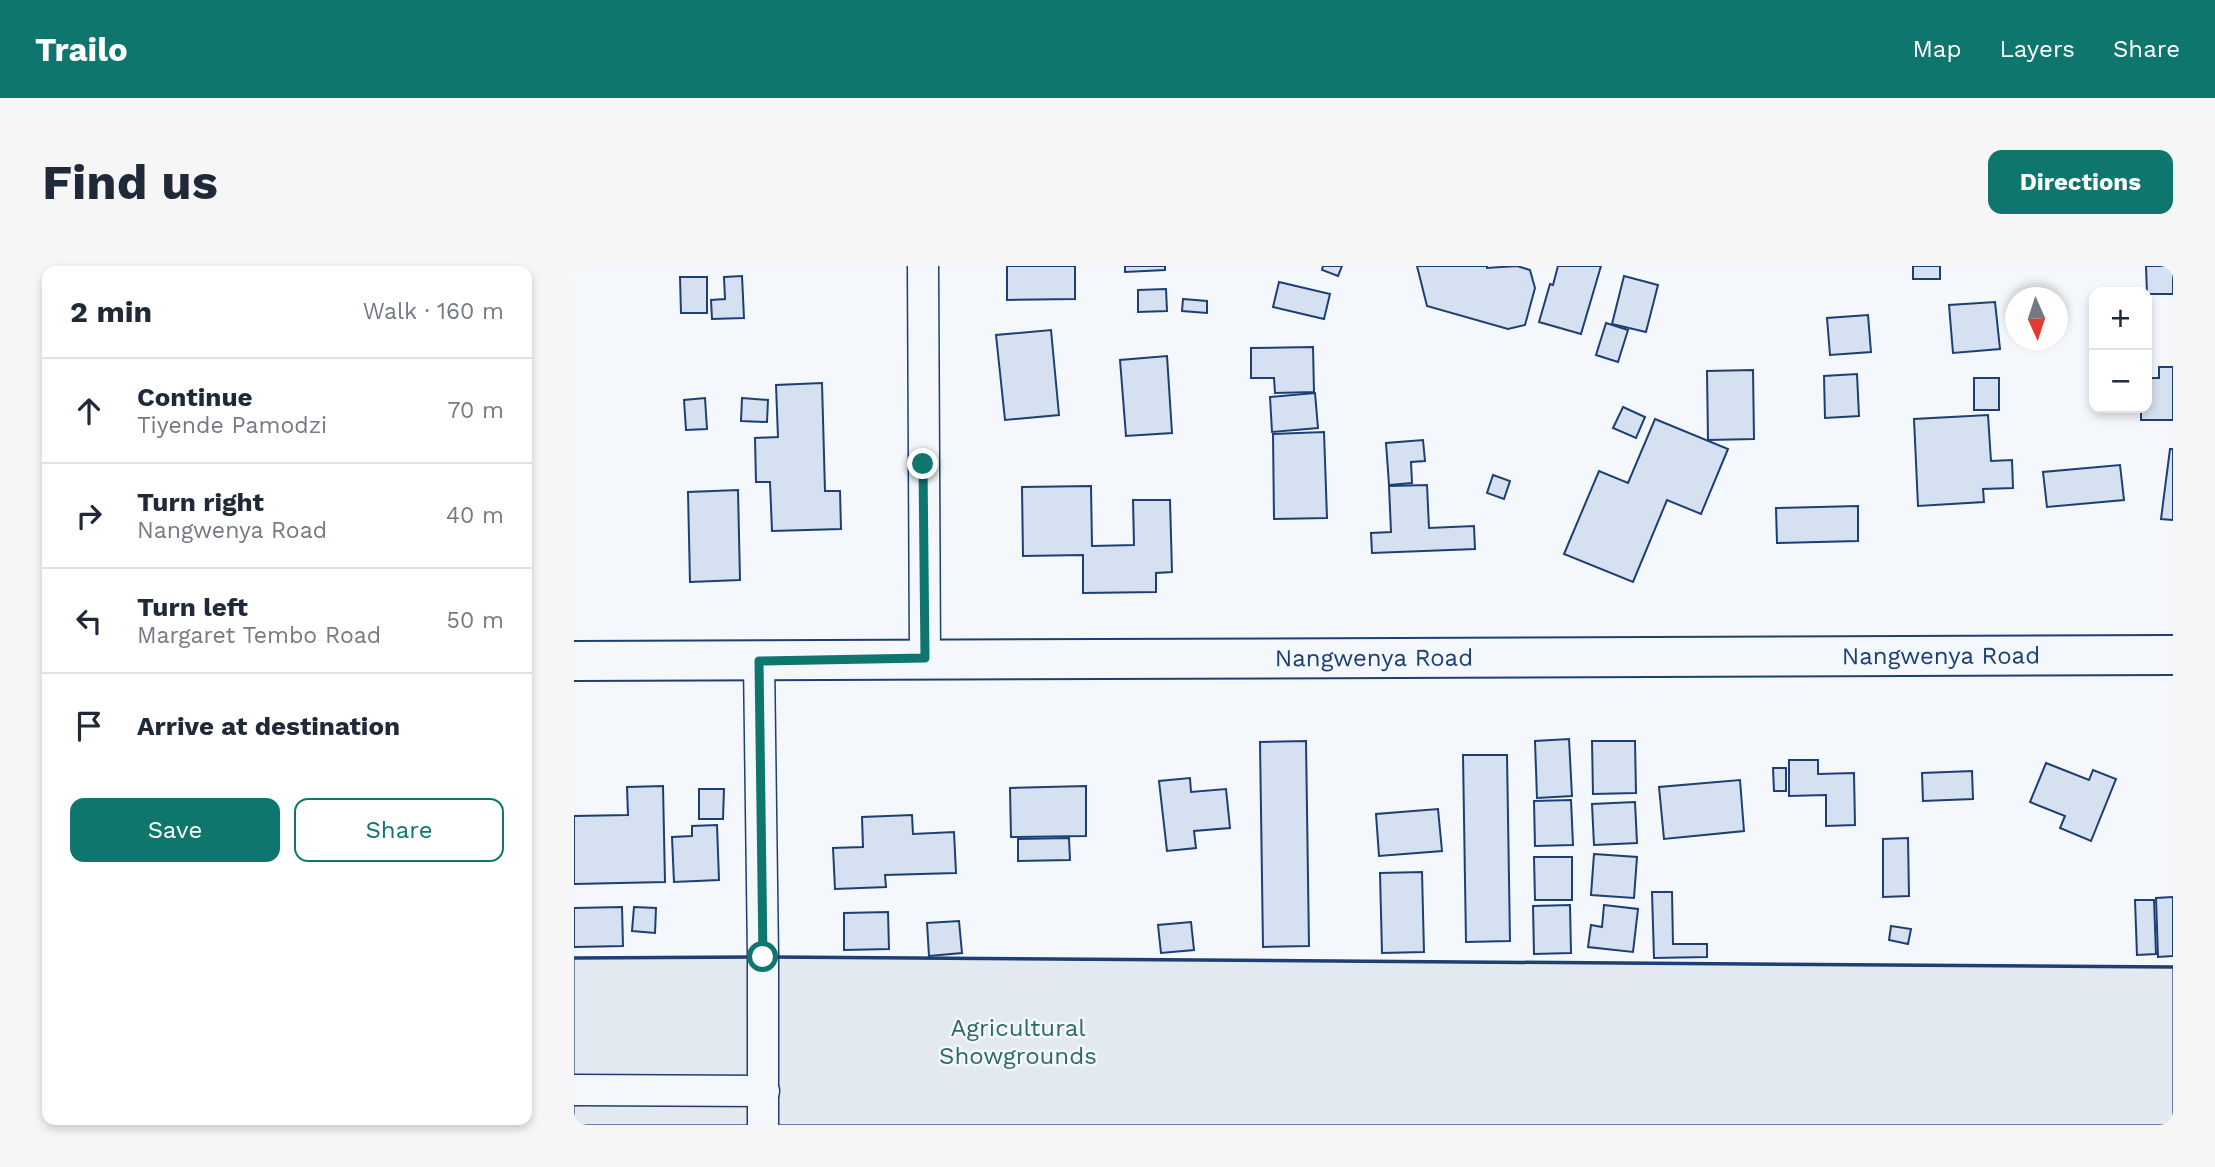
<!DOCTYPE html>
<meta charset="utf-8">
<style>
:root{--surface:#fff;--page:#f6f6f7;--text:#1f2937;--muted:#747a83;--line:#e0e1e3;--accent:#0f766e}
body{margin:0;font-family:"Work Sans",sans-serif;background:var(--page);color:var(--text)}
.controls{position:absolute;right:21px;top:21px;display:grid;overflow:hidden;border-radius:14px;box-shadow:0 4px 10px #0003}
.controls button{width:63px;height:63px;display:grid;place-items:center;padding:0;border:0;border-bottom:2px solid var(--line);background:var(--surface);color:var(--text);font:35px sans-serif}
.compass{position:absolute;left:1431px;top:21px;width:63px;height:63px;border-radius:50%;background:var(--surface);box-shadow:0 4px 10px #0003;rotate:177deg}
.stop{position:absolute;width:21px;height:21px;margin:-16px;border:5px solid #0f766e;border-radius:50%;background:#fff}
.stop.end{background:#0f766e;border-color:#fff;box-shadow:0 2px 7px #0008}
.list{margin:0;padding:0;list-style:none}
h2{display:flex;justify-content:space-between;align-items:center;height:91px;margin:0;padding:0 28px;font-size:30px}
h2 small{font-size:23px;font-weight:400;color:var(--muted)}
.list li{display:grid;grid-template-columns:46px 1fr auto;gap:21px;align-items:center;box-sizing:border-box;height:105px;padding:0 28px;border-top:2px solid var(--line)}
.list b{display:block;font-size:26px;white-space:nowrap}
.list p{margin:0;font-size:23px;white-space:nowrap;color:var(--muted)}
.list em{font-size:23px;font-style:normal;color:var(--muted)}
.actions{display:flex;gap:14px;padding:21px 28px}
.actions a{flex:1;padding:16px 0;border:2px solid var(--accent);border-radius:14px;text-align:center;font-size:24px;color:var(--accent)}
.actions .main{background:var(--accent);color:#fff}
.icon{flex:none;width:38px;height:38px;fill:none;stroke:currentColor;stroke-width:2;stroke-linecap:round;stroke-linejoin:round}
.map{position:relative;flex:none;width:1599px;height:859px;overflow:hidden;border-radius:14px}
header{display:flex;align-items:center;gap:42px;box-sizing:border-box;height:98px;padding:0 35px;background:var(--accent);color:#fff}
header strong{font-size:33px}
nav{display:flex;gap:38px;margin-inline-start:auto;font-size:24px}
.intro{display:flex;align-items:center;justify-content:space-between;box-sizing:border-box;height:168px;padding:0 42px}
h1{margin:0;font-size:49px}
.button{padding:18px 32px;border-radius:14px;background:var(--accent);color:#fff;font-size:24px;font-weight:700}
main{display:flex;gap:42px;padding:0 42px}
aside{flex:1;background:var(--surface);border-radius:14px;box-shadow:0 4px 10px #0003}
.map>svg:first-child{display:block}
</style>
<header>
<strong>Trailo</strong>
<nav><a>Map</a><a>Layers</a><a>Share</a></nav>
</header>
<div class="intro"><h1>Find us</h1><a class="button">Directions</a></div>
<main>
<aside>
<h2>2 min<small>Walk · 160 m</small></h2>
<ul class="list">
<li><svg class="icon" aria-label="ahead" viewBox="0 0 24 24"><path d="M12 20V5M6 11l6-6 6 6"/></svg><div><b>Continue</b><p>Tiyende Pamodzi</p></div><em>70 m</em></li>
<li><svg class="icon" aria-label="right" viewBox="0 0 24 24"><path d="M7 20v-9h11M14 6l5 5-5 5"/></svg><div><b>Turn right</b><p>Nangwenya Road</p></div><em>40 m</em></li>
<li><svg class="icon" aria-label="left" viewBox="0 0 24 24"><path d="M17 20v-9H6M10 6l-5 5 5 5"/></svg><div><b>Turn left</b><p>Margaret Tembo Road</p></div><em>50 m</em></li>
<li><svg class="icon" aria-label="arrive" viewBox="0 0 24 24"><path d="M6 21V4h12l-3 4 3 4H6"/></svg><div><b>Arrive at destination</b></div></li>
</ul>
<div class="actions"><a class="main">Save</a><a>Share</a></div>
</aside>
<div class="map">
<svg width="1599" height="859" viewBox="0 0 1599 859">
<rect width="100%" height="100%" fill="#f4f7fb"/>
<polygon fill="#e3e9f0" stroke="#687fa3" stroke-width="2" points="189,691 1599,701 1599,859 0,859 0,692"/>
<g fill="#d5e0f0" stroke="#1d3f73" stroke-width="2">
<polygon points="433,0 501,0 501,33 433,34"/>
<polygon points="551,0 591,0 591,4 551,6"/>
<polygon points="749,0 768,0 764,10 748,4"/>
<polygon points="843,0 913,0 913,2 943,0 956,4 961,22 951,59 934,63 853,40"/>
<polygon points="984,0 1027,0 1007,68 965,56 976,18 979,19"/>
<rect x="1339" y="0" width="27" height="13"/>
<polygon points="1572,0 1599,0 1599,28 1573,28"/>
<polygon points="168,10 170,52 138,53 137,34 151,33 150,11"/>
<polygon points="1050,10 1084,19 1072,66 1038,58"/>
<polygon points="106,11 133,11 133,47 107,47"/>
<polygon points="705,16 756,28 750,53 699,41"/>
<polygon points="592,23 593,45 564,46 564,24"/>
<polygon points="609,33 633,35 633,47 608,45"/>
<polygon points="1421,36 1426,83 1379,87 1375,39"/>
<polygon points="1294,49 1297,86 1256,89 1253,52"/>
<polygon points="1032,57 1054,64 1044,96 1022,89"/>
<polygon points="477,64 485,149 431,154 422,69"/>
<polygon points="739,81 740,126 701,127 700,112 677,112 677,82"/>
<polygon points="593,90 598,167 552,170 546,94"/>
<polygon points="1585,101 1599,101 1599,154 1567,154 1567,142 1573,142 1573,112 1585,112"/>
<polygon points="1179,104 1180,173 1134,174 1133,105"/>
<polygon points="1283,108 1285,150 1251,152 1250,110"/>
<rect x="1400" y="112" width="25" height="32"/>
<polygon points="248,117 251,225 266,225 267,263 198,265 196,216 182,216 181,172 204,171 202,119"/>
<polygon points="741,127 744,162 698,166 696,131"/>
<polygon points="131,132 133,163 112,164 110,134"/>
<polygon points="168,132 194,134 193,156 167,155"/>
<polygon points="1049,141 1071,151 1062,172 1039,162"/>
<polygon points="1414,149 1417,195 1438,194 1439,222 1409,223 1410,236 1344,240 1340,153"/>
<polygon points="1081,153 1154,183 1127,248 1093,234 1059,316 990,288 1025,205 1054,217"/>
<polygon points="750,166 753,252 700,253 699,168"/>
<polygon points="849,174 851,195 837,196 838,217 815,219 812,177"/>
<polygon points="1596,183 1599,183 1599,254 1587,253"/>
<polygon points="1546,199 1550,234 1473,241 1469,206"/>
<polygon points="919,209 936,215 930,233 913,227"/>
<polygon points="853,219 855,262 900,260 901,283 798,287 797,267 817,266 815,220"/>
<polygon points="517,220 518,280 560,279 559,234 596,234 598,306 582,307 582,326 509,327 509,289 449,290 448,221"/>
<polygon points="164,224 166,314 116,316 114,226"/>
<polygon points="1284,240 1284,275 1203,277 1202,242"/>
<polygon points="995,473 998,530 963,532 961,475"/>
<polygon points="732,475 735,680 689,681 686,476"/>
<polygon points="1018,475 1061,475 1062,527 1019,528"/>
<polygon points="889,489 933,489 936,675 892,676"/>
<polygon points="1215,494 1244,494 1244,508 1280,507 1281,559 1252,560 1252,529 1215,530"/>
<polygon points="1472,497 1515,514 1519,504 1542,513 1517,575 1486,562 1491,550 1456,536"/>
<polygon points="1199,502 1212,502 1212,525 1200,525"/>
<polygon points="1398,505 1399,533 1349,535 1348,507"/>
<polygon points="616,512 617,526 652,523 656,562 620,565 622,582 593,585 585,515"/>
<polygon points="1166,514 1170,565 1090,573 1085,521"/>
<polygon points="89,520 91,616 0,618 0,550 54,549 53,521"/>
<polygon points="512,520 512,570 437,571 436,522"/>
<polygon points="125,523 150,523 149,553 125,553"/>
<polygon points="997,534 999,579 961,580 960,535"/>
<polygon points="1061,536 1063,577 1020,579 1018,538"/>
<polygon points="864,543 868,585 805,590 802,548"/>
<polygon points="338,549 339,568 380,566 382,607 311,609 312,621 261,623 259,582 289,581 288,551"/>
<polygon points="143,559 145,614 100,616 98,571 118,570 118,560"/>
<polygon points="495,572 496,594 444,595 444,573"/>
<polygon points="1334,572 1335,630 1309,631 1309,573"/>
<polygon points="1020,588 1063,591 1060,632 1017,629"/>
<polygon points="960,591 998,591 998,634 961,634"/>
<polygon points="848,606 850,686 808,687 806,607"/>
<polygon points="1078,626 1098,626 1099,678 1133,678 1133,691 1080,692"/>
<polygon points="1599,631 1599,690 1584,691 1582,632"/>
<polygon points="1561,634 1580,634 1582,688 1563,689"/>
<polygon points="996,639 997,687 960,688 959,640"/>
<polygon points="1030,639 1064,643 1059,686 1014,681 1017,659 1028,661"/>
<polygon points="48,641 49,680 0,681 0,642"/>
<polygon points="60,641 82,642 81,667 58,665"/>
<polygon points="314,646 315,683 270,684 270,647"/>
<polygon points="385,655 388,687 355,690 353,657"/>
<polygon points="617,656 620,684 587,687 584,659"/>
<polygon points="1317,660 1337,663 1334,678 1315,674"/>
</g>
<g fill="none" stroke-linecap="round" stroke-linejoin="round">
<g stroke="#1d3f73" stroke-width="33">
<g id="minor">
<polyline points="349,0 351,392"/>
<polyline points="185,395 189,691 189,859"/>
<polyline points="0,824 190,825"/>
</g>
</g>
<g stroke="#1d3f73" stroke-width="42">
<g id="major">
<path id="s1" d="M0,395L1599,389"/>
</g>
</g>
<use href="#minor" stroke="#f4f7fb" stroke-width="30"/>
<use href="#major" stroke="#f4f7fb" stroke-width="38"/>
<g stroke="#1d3f73" stroke-width="3.5">
<polyline points="199,691 1599,701"/>
<polyline points="0,692 178,691"/>
</g>
</g>
<g fill="none" stroke-linecap="round" stroke-linejoin="round">
<polyline stroke="#0f766e" stroke-width="9" points="189,691 185,395 351,392 349,198"/>
</g>
<g text-anchor="middle" stroke-width="5" stroke-linejoin="round" paint-order="stroke">
<g font-size="24" fill="#1d3f73" stroke="#f4f7fb">
<text dy="8" stroke="none"><textPath href="#s1" startOffset="1367">Nangwenya Road</textPath></text>
<text dy="8" stroke="none"><textPath href="#s1" startOffset="800">Nangwenya Road</textPath></text>
</g>
<g font-size="24" fill="#2c6c60" stroke="#f4f7fb">
<text x="444" y="770">Agricultural<tspan x="444" dy="28">Showgrounds</tspan></text>
</g>
</g>
</svg>
<div class="controls">
<button>+</button>
<button>−</button>
</div>
<svg class="compass" viewBox="-18 -18 36 36"><path d="M0-13l5 13h-10z" fill="#e53935"/><path d="M0 13l5-13h-10z" fill="#747a83"/></svg>
<div class="stop" style="left:189px;top:691px"></div>
<div class="stop end" style="left:349px;top:198px"></div>
</div>
</main>
